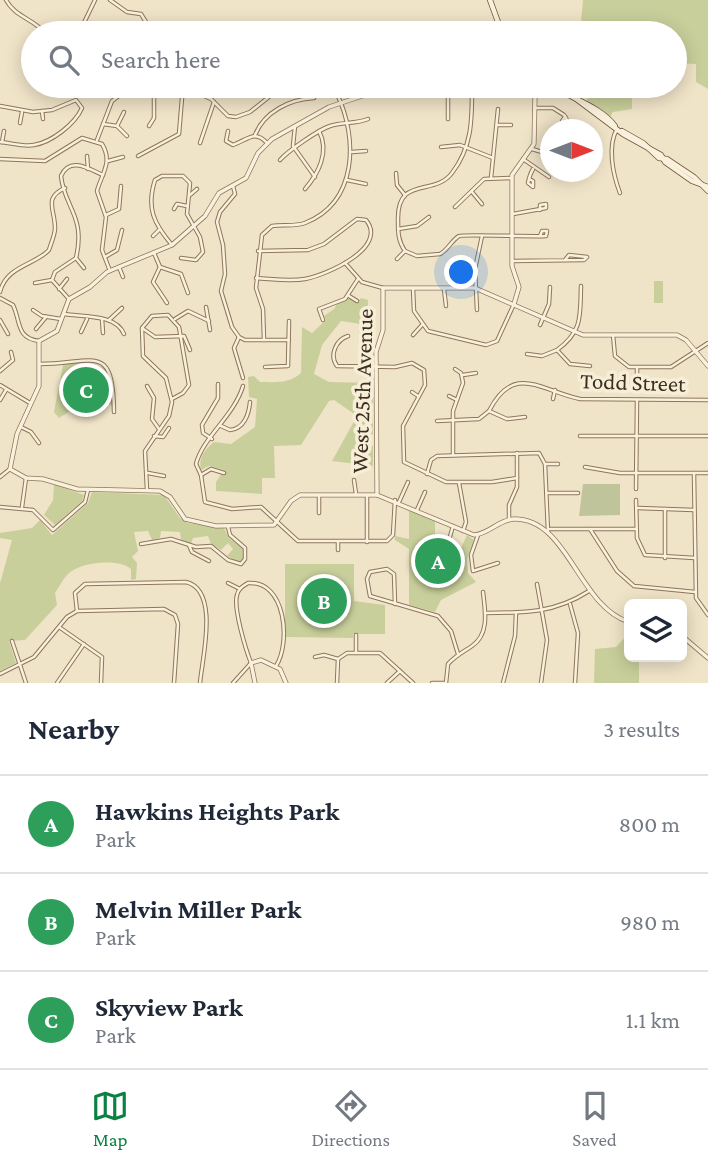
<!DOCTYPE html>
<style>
:root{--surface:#fff;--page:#f6f6f7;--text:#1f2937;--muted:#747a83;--line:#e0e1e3;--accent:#0b8043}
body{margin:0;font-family:"Crimson Pro",serif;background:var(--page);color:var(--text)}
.controls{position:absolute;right:21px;bottom:21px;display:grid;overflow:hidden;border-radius:10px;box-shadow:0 4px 18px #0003}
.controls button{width:63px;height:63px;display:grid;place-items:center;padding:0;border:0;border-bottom:2px solid var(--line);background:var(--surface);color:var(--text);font:35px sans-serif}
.compass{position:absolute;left:540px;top:119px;width:63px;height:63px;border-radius:50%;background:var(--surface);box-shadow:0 4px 18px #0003;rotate:90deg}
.you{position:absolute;left:462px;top:273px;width:24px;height:24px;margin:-18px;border:5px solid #fff;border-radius:50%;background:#1a73e8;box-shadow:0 0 0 10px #1a73e833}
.badge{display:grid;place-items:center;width:46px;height:46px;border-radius:50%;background:var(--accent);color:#fff;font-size:23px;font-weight:700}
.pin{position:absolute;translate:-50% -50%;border:4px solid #fff;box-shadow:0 2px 7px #0006}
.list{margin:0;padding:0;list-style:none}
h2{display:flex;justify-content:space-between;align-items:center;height:91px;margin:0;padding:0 28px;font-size:30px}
h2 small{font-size:23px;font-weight:400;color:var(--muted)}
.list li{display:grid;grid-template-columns:46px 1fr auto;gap:21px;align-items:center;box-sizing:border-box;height:98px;padding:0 28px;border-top:2px solid var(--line)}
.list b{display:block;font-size:26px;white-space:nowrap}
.list p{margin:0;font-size:23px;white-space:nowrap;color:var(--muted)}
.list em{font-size:23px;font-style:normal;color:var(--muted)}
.icon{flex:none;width:38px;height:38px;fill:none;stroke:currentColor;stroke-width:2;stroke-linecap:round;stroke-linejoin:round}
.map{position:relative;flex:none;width:708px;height:683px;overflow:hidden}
.search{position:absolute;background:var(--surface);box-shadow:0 4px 18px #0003;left:21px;right:21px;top:21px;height:77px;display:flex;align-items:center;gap:18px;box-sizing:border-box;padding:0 24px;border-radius:38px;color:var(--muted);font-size:26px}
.sheet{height:385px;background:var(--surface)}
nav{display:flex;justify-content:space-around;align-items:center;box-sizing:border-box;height:98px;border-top:2px solid var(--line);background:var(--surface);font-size:19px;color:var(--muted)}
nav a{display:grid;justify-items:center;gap:4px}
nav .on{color:var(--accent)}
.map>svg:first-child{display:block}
</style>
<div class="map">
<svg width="708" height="683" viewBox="0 0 708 683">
<rect width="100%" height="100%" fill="#f0e4c8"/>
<g fill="#c9cf9b">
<polygon points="583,0 708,0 708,89 696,82 696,64 675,63 675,33 580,33"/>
<polygon points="588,86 624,86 624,89 632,89 632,109 613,112 609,118 587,103"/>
<rect x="654" y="281" width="9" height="22"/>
<path d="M349,298L357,303L361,298L368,300L367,325L341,321L322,345L314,374L329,382L373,383V434L363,436L364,446H373V466L332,461L357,416L334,400L329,401L301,445L274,446L275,478H262V494L216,491V482L224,470L209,466L201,470C198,458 205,449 214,442L231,444L255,427L257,399L249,397L248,377L254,376L260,382C275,382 289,384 301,373L302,327L312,333L326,320L324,316L334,309L337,304Z"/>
<path d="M65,363C105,364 112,362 112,405L86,401L59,418L54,412L63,365Z"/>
<polygon points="54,484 84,495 82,501 55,525 44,515 53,500"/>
<path d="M92,492L164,495L180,518L188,523L224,528L229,538L243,548L245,557L239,562L227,556L233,549L228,543L221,550L211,544L208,536L193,538L191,544L181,540L180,532L161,531L160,538L152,540L148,531L134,532L138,551L132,557L137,563L136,579L131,580V569C118,558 80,562 68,574C63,579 59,587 55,593L57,605L25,640L9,641L16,663L0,671V583L12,540L0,538V533L32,528L40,520L52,535L88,503Z"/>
<polygon points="409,509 435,521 435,554 458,555 467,535 474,540 467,559 468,573 476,582 441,600 435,612 409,605 409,549 395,540 395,536 409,539"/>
<polygon points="285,564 354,564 354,601 385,605 385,634 353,634 353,638 285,637"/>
<polygon points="629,633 629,657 645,657 639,661 639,683 594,683 595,649 616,647"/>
</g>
<polygon fill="#bfc49a" points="583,484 620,484 620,515 579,516"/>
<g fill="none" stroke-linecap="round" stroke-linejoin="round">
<g stroke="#8d765c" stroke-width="4.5">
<g id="minor">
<path d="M6,0C15,17 34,19 45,33"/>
<polyline points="110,0 127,12 141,14 149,27 169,33"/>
<polyline points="79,33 95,0"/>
<polyline points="448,90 448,119"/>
<path d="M0,106L33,112L52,110L76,100L82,108C75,124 52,142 34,145C24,147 11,143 0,142"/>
<path d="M535,108H553L564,115C566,117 567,119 567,122L563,127L562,121L565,117"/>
<polyline points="42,111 43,119"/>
<polyline points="20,123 22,112"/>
<polyline points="103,124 117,126 124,112"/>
<polyline points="498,125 511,125"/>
<polyline points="117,126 127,136"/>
<polyline points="149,126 154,118 154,92"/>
<polyline points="295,126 293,146 315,177"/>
<path d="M617,129C607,146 613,175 620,193"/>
<path d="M228,131L226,141L233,145C247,140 255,129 267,143"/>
<path d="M255,135C264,112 290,99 314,98L317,91"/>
<path d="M97,140L112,101L123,93H198L211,99L228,116L236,117L250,112L275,92L332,91L337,94C358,138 358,202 305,223C294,227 283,224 272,226L262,235L256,288L263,309L264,340"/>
<polyline points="2,142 4,131"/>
<polyline points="200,143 214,102"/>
<polyline points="441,147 460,145 493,158"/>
<polyline points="532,149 542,152 550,151"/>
<polyline points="352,152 366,151"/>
<polyline points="87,156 88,169"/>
<polyline points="138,156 179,134 183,86"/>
<path d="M0,159L45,161L82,138L102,144C113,162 102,173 97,191L106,217L102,250L110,271"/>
<polyline points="523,159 549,177"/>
<path d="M280,160C288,151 318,130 330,126C342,122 356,124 368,119"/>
<polyline points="108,161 123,157"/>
<polyline points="396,173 397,185 405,195"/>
<polyline points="491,178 498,109"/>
<path d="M529,179L533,181V187L528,183C529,178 530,174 533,169"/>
<polyline points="347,180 366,184"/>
<polyline points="233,186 235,194 220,212 217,222 223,245 225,274 221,291 232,327 239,337 245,340 289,340"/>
<path d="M305,189C318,174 330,152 319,131"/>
<polyline points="472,192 482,204"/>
<polyline points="190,195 197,189"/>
<polyline points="455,207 484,179 512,178"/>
<polyline points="174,209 177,204 187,206"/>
<polyline points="513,214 546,208 546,204 540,205 540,210"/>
<polyline points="106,215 119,209 121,186"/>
<polyline points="398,229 417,226 429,217"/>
<polyline points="153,236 159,230"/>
<path d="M172,245C154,224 146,208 155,180L162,176H183L190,183L187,214L200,237L203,252L196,260L181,258"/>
<path d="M405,251L417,256L440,254C448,250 451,241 459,236C463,234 532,237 546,236L547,231H542L540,236"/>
<polyline points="154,253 160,267 181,274 188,293"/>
<polyline points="105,257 117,250 122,230"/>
<polyline points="76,258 84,268"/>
<path d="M397,259L405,251C398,241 398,232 398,220C397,175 434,197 452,173C472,147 472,120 472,90"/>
<polyline points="513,261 584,260 587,257 569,255 565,260"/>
<polyline points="345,263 362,282 383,288"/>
<polyline points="119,267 123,277"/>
<polyline points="160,267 153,282 167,303"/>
<path d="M256,278C273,279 289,282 305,279C326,275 389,248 366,220L357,219L324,244L308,250L258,251"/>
<polyline points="35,283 52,280"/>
<polyline points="413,288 414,311 428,331 486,345 497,341 514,304"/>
<polyline points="59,289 67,279"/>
<polyline points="444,289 446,306"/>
<path d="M0,292C6,266 35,265 49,250C51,243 55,235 55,228C55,209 43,198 65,188"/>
<polyline points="349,296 357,301"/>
<path d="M0,298L13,305C21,322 16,338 39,341"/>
<path d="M69,299L52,280L55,272L76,258C86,216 64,207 61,176C70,156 89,169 103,175"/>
<polyline points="206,307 210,330"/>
<polyline points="33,310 42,316 61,319"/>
<polyline points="477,310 475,269 482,236"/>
<path d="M64,314C83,317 116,314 124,334"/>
<polyline points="102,319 103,333"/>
<polyline points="175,319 188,311 209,321"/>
<polyline points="0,320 8,334"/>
<polyline points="109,320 122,308"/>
<polyline points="323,320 319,309 345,299 358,279"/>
<polyline points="540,325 549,304 550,287"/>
<polyline points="142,328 155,337 184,336 190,350"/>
<polyline points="36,329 46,317"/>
<polyline points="81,332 87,319"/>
<polyline points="413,335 422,325"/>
<polyline points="613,335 615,356 629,367 671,367 708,343"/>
<path d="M348,336C336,340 329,355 337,366L395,367L412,363L424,370L425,385L403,426L404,462L446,482H492L517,478"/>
<polyline points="239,337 234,348 243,378"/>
<path d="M557,350C583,331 580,316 581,286"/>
<polyline points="527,354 542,356 557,350 570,364 590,366"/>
<path d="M40,364C94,364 113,341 114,412"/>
<polyline points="265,367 288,366 289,321"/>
<polyline points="0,371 13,360 11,352"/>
<polyline points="463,375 476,373"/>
<polyline points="637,382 637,367"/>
<polyline points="0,385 30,403"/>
<polyline points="147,386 154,398 152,419 159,429"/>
<polyline points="412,392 418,396"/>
<polyline points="449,396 457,400"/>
<polyline points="553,399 555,390"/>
<polyline points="0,400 6,390"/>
<path d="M525,417L507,419L489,411C514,362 541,391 580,399L708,400"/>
<polyline points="437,421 479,419 489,411"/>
<path d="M221,426L230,430C244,429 249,414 250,402"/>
<polyline points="21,427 31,432 39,443"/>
<polyline points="154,436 163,437 169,428"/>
<polyline points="580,436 708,436"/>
<polyline points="212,439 203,433 202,425 218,398 218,384"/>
<polyline points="453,455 453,411 463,383 461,373 455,369"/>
<polyline points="545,464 558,464"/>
<polyline points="585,467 620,473 708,473"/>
<polyline points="148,473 164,476"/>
<polyline points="224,473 211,469 201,475 205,502 232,509 261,507 298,541 387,541 393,535 395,500"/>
<polyline points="694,473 696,598 708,615"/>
<polyline points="427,474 431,460 437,456 539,453 545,464 548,532"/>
<path d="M201,475L196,464C203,437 234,416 243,386"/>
<polyline points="0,477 10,469"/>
<polyline points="354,480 356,494"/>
<polyline points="459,483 466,522 463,531"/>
<polyline points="636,489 637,401"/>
<polyline points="147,490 145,451 169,416 172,402 166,378 143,356 142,328 152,316 168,315 179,327 189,385 183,393 172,399"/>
<polyline points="548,493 578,493"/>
<polyline points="367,496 367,542"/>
<polyline points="636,500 637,538 645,555 695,558"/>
<polyline points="399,502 408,482"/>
<polyline points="0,507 33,510 53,530 85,502 88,490"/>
<polyline points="22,507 26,478"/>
<polyline points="638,508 694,510"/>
<polyline points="665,509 665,558"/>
<polyline points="417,510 425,492"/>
<polyline points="319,513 319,495"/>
<polyline points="509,520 509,505 517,487 517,453"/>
<polyline points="550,529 636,529"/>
<polyline points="590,529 617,571 634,586 695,592"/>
<polyline points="478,535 471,555 473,571 498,563"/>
<polyline points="449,540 453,526"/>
<polyline points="338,542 338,550"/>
<polyline points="141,544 171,539 196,547 211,546 228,560 241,564 245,559 245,548 230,535 228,527"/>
<polyline points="189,545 192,552 209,561"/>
<polyline points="228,583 240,589"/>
<polyline points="537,584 547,640 541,683"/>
<polyline points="395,604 394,574 387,569 370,572 367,579 370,596 438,616 451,631 458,654"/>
<polyline points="570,604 578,633 575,683"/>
<path d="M77,611L75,593L85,584L186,582C220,590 202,659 200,683"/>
<path d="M485,613C525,613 555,613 589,591"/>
<polyline points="59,627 102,657 101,683"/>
<polyline points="356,635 356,653"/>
<polyline points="12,641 26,683"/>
<polyline points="315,657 324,655 338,659 337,683"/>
<polyline points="338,659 347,653 380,653 413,683"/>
<polyline points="0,674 34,657 67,617 77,611 164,609 175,615 178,624 174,683"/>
<polyline points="57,683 84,644"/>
<path d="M233,683L251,663C246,650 233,608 237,595C238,589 243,586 248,583C286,580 291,643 276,666"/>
<polyline points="387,683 400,671"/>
<polyline points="432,683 445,683"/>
<path d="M446,683L448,664C455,656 463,652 472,646C490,634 485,610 483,592"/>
<polyline points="503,683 515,636 516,613"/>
</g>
</g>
<g stroke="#8d765c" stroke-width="5">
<g id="tertiary">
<path d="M527,86L510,90L377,91L329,107L272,139L258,153L246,178L219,193L205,216L172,245L107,272L90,287L69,299L57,331L39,341V386L17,434L10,469L26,478L43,479L77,489L160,491L170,497L185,519L216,526L274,525L291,501L300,495H377L474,535C489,534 498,520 514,519C568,518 578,606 629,622"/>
<polyline points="514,304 519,287 512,266 512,175 534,144 535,96 531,86"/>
<polyline points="377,495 376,352 383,330 383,288 475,288 583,335 677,335 686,340 708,366"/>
<polyline points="682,636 708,658"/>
<polyline points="255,683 251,663 261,660 280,669 286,683"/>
</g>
</g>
<g stroke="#6f573f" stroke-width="6">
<g id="secondary">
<polyline points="490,0 502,33"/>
<path d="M553,86C572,99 601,107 615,126"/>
<polyline points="559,86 623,134 661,155 665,162 692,181 708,187"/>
<polyline points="622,131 643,143 659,158 667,159 694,177 708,191"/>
</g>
</g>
<use href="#minor" stroke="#faf1dc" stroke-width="2.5"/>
<use href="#tertiary" stroke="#faf1dc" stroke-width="3.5"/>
<use href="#secondary" stroke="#faf1dc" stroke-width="4.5"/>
</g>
<g text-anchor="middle" stroke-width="7" stroke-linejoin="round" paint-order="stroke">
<g font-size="23" fill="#3d2e20" stroke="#f7eed8">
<text transform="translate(633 382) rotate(2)" y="8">Todd Street</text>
<text transform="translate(362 391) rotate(-88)" y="8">West 25th Avenue</text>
</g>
</g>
</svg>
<div class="controls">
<button><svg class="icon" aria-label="layers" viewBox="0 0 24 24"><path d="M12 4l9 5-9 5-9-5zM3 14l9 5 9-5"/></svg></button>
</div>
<svg class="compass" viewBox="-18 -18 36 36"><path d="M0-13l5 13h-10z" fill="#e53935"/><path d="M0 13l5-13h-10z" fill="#747a83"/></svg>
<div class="you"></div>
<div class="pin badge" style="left:438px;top:561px;background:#2e9e5b">A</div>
<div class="pin badge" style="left:324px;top:601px;background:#2e9e5b">B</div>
<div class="pin badge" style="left:86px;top:390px;background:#2e9e5b">C</div>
<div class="search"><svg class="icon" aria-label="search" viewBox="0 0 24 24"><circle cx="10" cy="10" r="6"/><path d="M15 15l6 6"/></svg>Search here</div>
</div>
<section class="sheet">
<h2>Nearby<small>3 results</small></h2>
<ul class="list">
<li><span class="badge" style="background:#2e9e5b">A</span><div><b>Hawkins Heights Park</b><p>Park</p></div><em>800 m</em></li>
<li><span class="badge" style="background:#2e9e5b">B</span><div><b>Melvin Miller Park</b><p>Park</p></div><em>980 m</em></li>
<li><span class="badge" style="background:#2e9e5b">C</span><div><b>Skyview Park</b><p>Park</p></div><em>1.1 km</em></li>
</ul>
</section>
<nav>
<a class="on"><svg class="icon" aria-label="map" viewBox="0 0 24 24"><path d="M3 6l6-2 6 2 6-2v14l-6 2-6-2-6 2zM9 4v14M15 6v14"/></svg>Map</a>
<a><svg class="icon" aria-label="directions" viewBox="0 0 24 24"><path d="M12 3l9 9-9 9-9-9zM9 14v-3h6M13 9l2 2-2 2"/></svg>Directions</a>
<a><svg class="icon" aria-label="saved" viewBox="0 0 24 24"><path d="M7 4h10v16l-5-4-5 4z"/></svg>Saved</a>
</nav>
